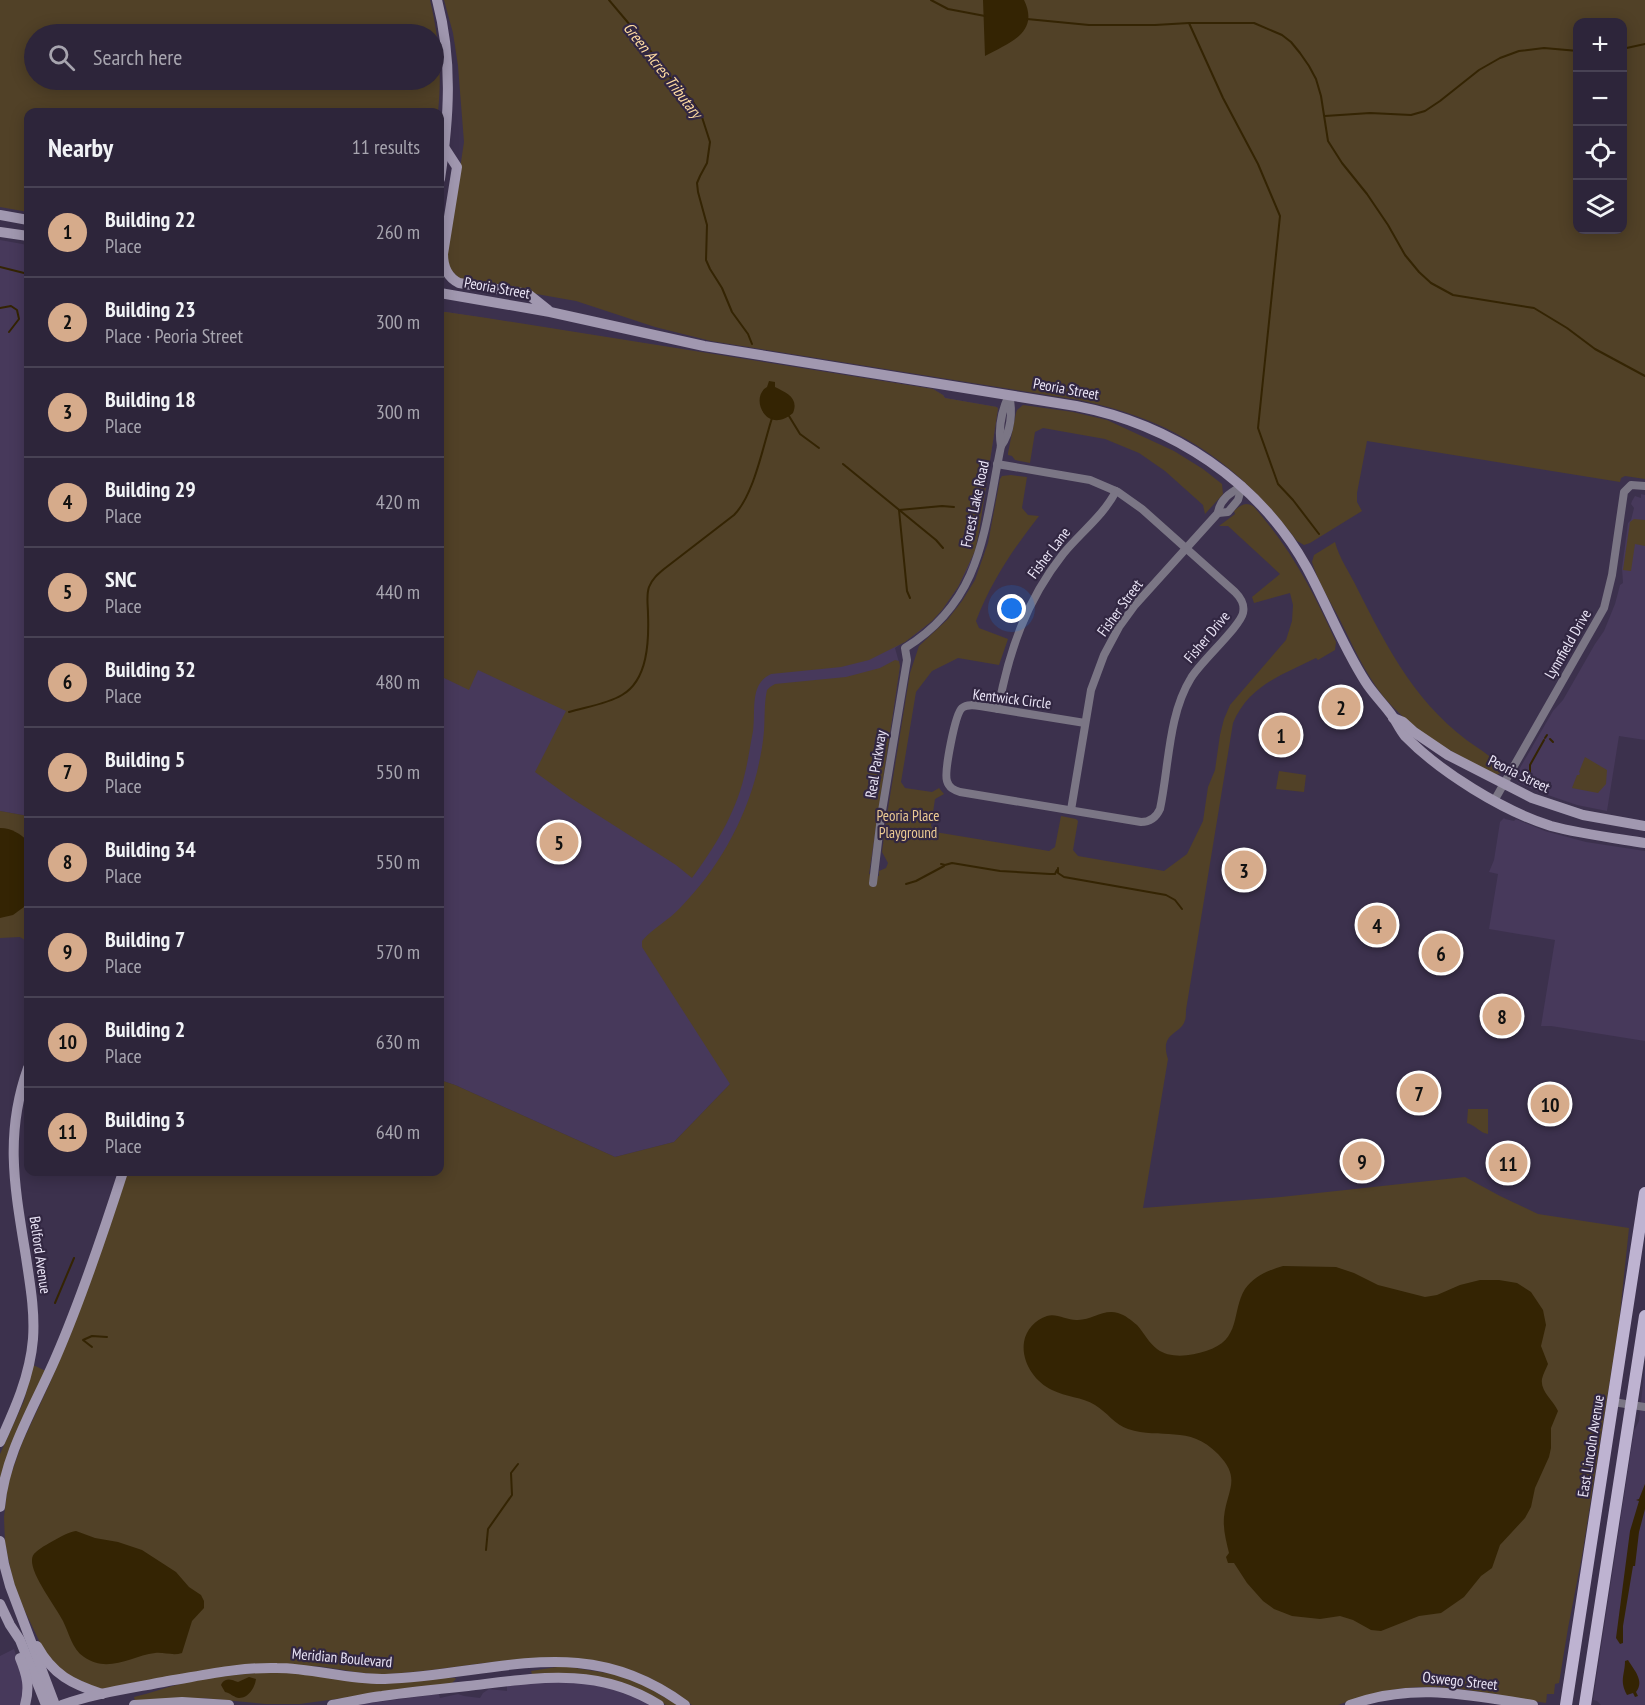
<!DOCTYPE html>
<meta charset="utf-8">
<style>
:root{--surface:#2d253a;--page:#393145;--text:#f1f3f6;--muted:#a7a5af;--line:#484254;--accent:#d6ab8b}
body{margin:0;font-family:"PT Sans Narrow",sans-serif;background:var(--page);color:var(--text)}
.controls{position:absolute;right:18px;top:18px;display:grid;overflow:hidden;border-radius:12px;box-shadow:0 3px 15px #0003}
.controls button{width:54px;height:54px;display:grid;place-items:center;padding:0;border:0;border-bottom:2px solid var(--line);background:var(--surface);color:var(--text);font:30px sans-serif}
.you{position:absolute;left:1012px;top:609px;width:21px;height:21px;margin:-15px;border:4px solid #fff;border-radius:50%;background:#1a73e8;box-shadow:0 0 0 9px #1a73e833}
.badge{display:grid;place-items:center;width:39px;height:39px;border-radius:50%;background:var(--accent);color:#111;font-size:20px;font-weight:700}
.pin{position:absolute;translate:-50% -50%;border:3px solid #fff;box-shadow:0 2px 6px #0006}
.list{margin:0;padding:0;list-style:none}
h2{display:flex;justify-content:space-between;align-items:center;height:78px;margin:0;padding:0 24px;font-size:26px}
h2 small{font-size:20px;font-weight:400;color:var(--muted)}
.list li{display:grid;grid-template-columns:39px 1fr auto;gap:18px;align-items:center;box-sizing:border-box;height:90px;padding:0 24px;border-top:2px solid var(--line)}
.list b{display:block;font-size:22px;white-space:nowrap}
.list p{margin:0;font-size:20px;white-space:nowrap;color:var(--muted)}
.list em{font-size:20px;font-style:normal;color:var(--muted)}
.icon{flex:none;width:33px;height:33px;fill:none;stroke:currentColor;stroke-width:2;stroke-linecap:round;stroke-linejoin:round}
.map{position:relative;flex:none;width:1645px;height:1705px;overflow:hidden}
.search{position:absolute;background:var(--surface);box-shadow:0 3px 15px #0003;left:24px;top:24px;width:420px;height:66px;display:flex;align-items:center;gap:15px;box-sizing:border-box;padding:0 21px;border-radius:33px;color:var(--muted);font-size:22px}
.panel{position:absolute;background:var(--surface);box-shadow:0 3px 15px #0003;left:24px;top:108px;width:420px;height:1068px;border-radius:12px}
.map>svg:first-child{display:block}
</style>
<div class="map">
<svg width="1645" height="1705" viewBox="0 0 1645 1705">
<rect width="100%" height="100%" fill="#3c314d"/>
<g fill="#47395b">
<polygon points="0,240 28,245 28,816 0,811"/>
<polygon points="446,312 933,389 943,395 945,398 997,407 998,409 979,532 970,564 958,587 942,610 920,631 895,648 900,666 872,855 854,956 674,1142 615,1157 455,1085 440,1080 440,313"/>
<polygon points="1641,494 1645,495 1645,740 1619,736 1607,811 1577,805 1539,792 1519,783 1517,781 1518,776 1517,773 1553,711 1563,700 1595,644 1604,631 1615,604 1620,585 1623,583 1622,568 1628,523 1631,520 1634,508 1631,504 1632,501 1635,496 1641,498"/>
<polygon points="1504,818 1505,819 1514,821 1516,819 1545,831 1586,842 1645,851 1645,1041 1551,1026 1541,1026 1555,940 1489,929 1498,874 1489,872 1494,860 1500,822"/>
<polygon points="1645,1365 1645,1705 1601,1705 1597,1701 1593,1700 1634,1431 1639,1421"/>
<polygon points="14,1649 24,1679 22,1705 0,1705 0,1656"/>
<polygon points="539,1682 578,1682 609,1688 633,1697 649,1705 355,1705 439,1694 440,1698 458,1694 464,1696 480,1698 483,1693 489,1689 507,1691 507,1686"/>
</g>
<g fill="#514127" fill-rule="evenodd">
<path d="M0,0H430C439,37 442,74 438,112H28V212L0,207ZM34,34H434V80H34Z"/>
<path d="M444,0H1645V479L1625,476L1621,478L1620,482L1367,441L1357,493V502L1362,511L1310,543L1304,545L1297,541C1238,463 1176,420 1079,400L711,341L655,327L576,301L462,281L449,268L447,255L464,142L458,66L453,33ZM1578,22H1622V230H1578Z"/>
<path d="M441,312H446L487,318L933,389L943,395L945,398L997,407L998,409L979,532L975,551L958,587L942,610L932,621L905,642L869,660L841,667L771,674C749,684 756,711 753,731C750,746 748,762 744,777C735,814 715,847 692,878L676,865L571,798L535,772L566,711L478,670L469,690L440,676V313Z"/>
<polygon points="1023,405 1073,412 1107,420 1174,451 1203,469 1222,484 1223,494 1205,514 1203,505 1165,471 1139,453 1105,439 1043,428 1035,432 1030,463 1015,460 1012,456 1008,455 1008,453 1016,413 1017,410"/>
<path d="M1011,475L1027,477L1022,508L1028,515L1039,516C1013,549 991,582 976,621L979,628L1008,639L999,665L958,658L932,671L916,692L901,782L905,788L932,792L939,788L944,794L935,799L931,826L935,832L1049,851L1055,847L1061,816L1076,819L1078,821L1073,850L1078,856L1164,871L1187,854L1203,821L1208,787L1215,770L1220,735L1224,719L1230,705L1286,640L1292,621L1293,605L1290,593L1254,603L1252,597L1280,574L1228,526H1219L1235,514L1234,511C1241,505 1246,501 1254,507C1291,549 1313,591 1336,642L1335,650L1318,660L1316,658C1282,675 1249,685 1233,723L1186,1010C1186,1011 1186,1019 1185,1020C1181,1035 1159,1032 1168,1059L1143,1208L1281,1197L1465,1177L1500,1196L1538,1214L1629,1228L1619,1323L1582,1556L1568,1628L1559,1683L1555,1684L1554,1694H1547L1546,1703C1500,1696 1452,1683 1406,1688C1383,1690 1360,1697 1338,1705H692C597,1628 498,1667 389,1674C362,1676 338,1667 312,1666C293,1665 267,1671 248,1673C203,1678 157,1683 112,1688L99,1689L64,1673L44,1651L23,1607L13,1581L5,1543L4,1517L8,1483L22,1443L49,1385L71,1333L127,1172H440V1080L455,1085L615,1157L674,1142L730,1084L642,947V941C653,928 669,920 680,908C717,870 744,823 757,772C760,759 763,745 764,731C765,718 764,703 767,690L770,687L775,684L846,677L880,668L895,660L899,661L900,666L869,874L879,876V871L886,868L888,863L882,852L886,821L910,673L919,646L948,619L962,601L975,580L988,543L1000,479L1002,476Z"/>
<polygon points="1634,519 1645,520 1645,546 1635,544 1631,571 1623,570 1630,522"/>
<path d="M1335,542C1339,558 1350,573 1357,588C1389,651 1417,707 1478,748C1487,754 1496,762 1505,765L1501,773L1496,775C1455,754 1413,732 1383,696C1365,673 1353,646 1340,620C1330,601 1318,582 1312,562L1314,555Z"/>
<polygon points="1585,757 1607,770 1606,784 1598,793 1572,788 1577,775 1579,775 1580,773 1579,772"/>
<polygon points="1279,771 1306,775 1304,792 1276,789"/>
<polygon points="0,811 28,816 28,942 20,937 0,938"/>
<path d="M1468,1109H1488V1134C1480,1133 1475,1125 1467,1123Z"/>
<polygon points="33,1365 46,1371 0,1481 0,1454 24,1401"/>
<polygon points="563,1666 613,1674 640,1683 678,1705 666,1705 651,1696 581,1674 553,1673 532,1674 531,1671"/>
<path d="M269,1672L455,1678L456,1679L452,1683L300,1704H266L202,1698L135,1701L134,1697C151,1693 167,1687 184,1683C212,1676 241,1674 269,1672Z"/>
</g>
<g fill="#342403">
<path d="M983,0H1024C1040,33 1009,43 985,56Z"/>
<path d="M769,381L775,382V387C787,393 799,398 793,413C766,436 749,397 767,387Z"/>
<path d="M0,828C12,828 20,834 28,841V904L13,915L0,918Z"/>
<path d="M1283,1266L1336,1267L1354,1273L1378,1285L1425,1297L1437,1295L1460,1285L1480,1280H1499L1517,1283L1531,1292L1543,1310L1546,1325L1541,1346L1548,1364C1546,1369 1543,1374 1542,1379C1540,1391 1553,1400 1558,1411L1551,1428V1448L1549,1457L1535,1488L1531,1507L1525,1518L1500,1545L1492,1568L1481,1576L1464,1597L1441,1613L1419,1616L1381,1631L1371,1630L1353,1620L1340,1616L1320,1619L1292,1616L1274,1609L1263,1601L1247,1583L1234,1563H1228L1226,1557L1229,1553C1226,1540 1223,1530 1224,1517C1227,1489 1242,1479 1218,1454C1189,1424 1161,1440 1128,1429C1115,1425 1107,1412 1095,1405C1082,1397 1066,1397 1052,1390C1035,1382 1021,1362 1024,1342C1026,1330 1035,1320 1047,1316C1057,1313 1068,1321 1078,1320C1092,1320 1103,1309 1118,1313C1125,1315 1131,1320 1137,1325C1144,1333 1149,1343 1157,1349C1170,1359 1191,1356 1206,1351C1242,1340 1231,1312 1245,1289C1254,1276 1269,1270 1283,1266Z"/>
<polygon points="1645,1484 1645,1509 1639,1532 1635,1566 1633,1566 1623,1626 1623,1643 1620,1644 1616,1638 1630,1531 1639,1501 1636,1500 1639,1499"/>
<path d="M76,1531L95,1538L118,1542L142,1550L176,1572L189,1587L201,1595L204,1601V1608L192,1621L182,1653C173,1656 164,1652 155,1653C131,1656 108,1674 84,1657C72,1649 69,1633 63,1621C56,1607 31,1575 32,1560C32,1557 33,1554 36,1552C41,1547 69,1531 76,1531Z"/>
<path d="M1628,1660C1634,1670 1645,1681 1636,1692L1638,1696L1635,1697L1633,1693L1627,1695C1619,1680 1625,1675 1625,1661Z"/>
<path d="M249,1677L256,1679C255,1687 249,1698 239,1698C235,1698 230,1693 225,1692L221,1685L222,1683C227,1677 232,1680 238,1682Z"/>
</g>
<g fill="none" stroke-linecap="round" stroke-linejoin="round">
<g stroke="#342403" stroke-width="2">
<polyline points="609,0 641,38 678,88 691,99 701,114 710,142 707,163 700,176 697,183 698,192 707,225 706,260 710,269 722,288 732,312 748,334 752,344"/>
<polyline points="931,0 948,9 985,16"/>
<polyline points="1027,19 1089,25 1155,25 1189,23 1254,23 1282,35 1291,42 1300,53 1309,66 1316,79 1321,96 1328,141 1342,163 1367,194 1388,225 1405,255 1419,272 1431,283 1453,295 1534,308 1567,328 1595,349 1645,376"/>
<polyline points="1189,23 1223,98 1258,164 1280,216 1258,428 1278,484 1293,500 1319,534"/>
<polyline points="1622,49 1645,44"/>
<polyline points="1325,116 1370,113 1411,115 1425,111 1440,101 1479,70 1500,58 1519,51 1544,48 1578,51"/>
<polyline points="0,267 28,274"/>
<polyline points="0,308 11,306 17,310 19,319 9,332"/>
<polyline points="789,416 800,434 819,448"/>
<polyline points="843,464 936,540 943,548"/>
<polyline points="910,598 907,591 899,510 942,506 954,507"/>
<path d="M569,712C586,707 607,704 622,695C648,680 649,641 648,614C648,605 646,595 649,587C652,579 658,574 664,569L734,515C754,495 763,446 772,418"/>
<polyline points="1545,738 1547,735"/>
<polyline points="1550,739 1553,742"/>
<polyline points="1530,776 1530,765 1544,740"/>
<polyline points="941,864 945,865 952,863 1000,871 1050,874 1055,874 1057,870"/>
<polyline points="1058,868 1058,873 1064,877 1166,895 1175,900 1182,909"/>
<polyline points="906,884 916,881 944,866"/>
<polyline points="55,1303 74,1258"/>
<polyline points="92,1347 83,1340 92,1336 107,1337"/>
<polyline points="486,1550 488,1529 512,1495 511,1473 518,1464"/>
</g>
<g stroke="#7b7685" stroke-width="8">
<path d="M1001,446C1011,432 1013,412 1009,395"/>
<path d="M997,464L1090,480L1118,492L1142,509L1235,592C1241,598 1245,604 1243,613C1240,627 1201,661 1191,678C1168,715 1169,767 1160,809C1156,818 1150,822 1141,822L960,792C954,790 949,788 947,781C944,772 955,714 962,708C967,704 974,705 980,706L1085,723"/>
<polyline points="1218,513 1228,512 1238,500 1242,486"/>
<path d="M998,709C1009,651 1026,601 1063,554C1080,533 1104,515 1116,491"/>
<polyline points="1494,801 1604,608 1612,575 1624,492 1631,485 1645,486"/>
<path d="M1071,810L1091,690L1104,655L1119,627L1135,605L1218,513C1220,499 1230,493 1242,486"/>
<path d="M873,883L881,817L907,660L905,648C984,599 984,528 1001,446C998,429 1002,410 1009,395"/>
<polyline points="1613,1402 1645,1407"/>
</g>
<g stroke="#a198b0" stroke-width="10">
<path d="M437,0C453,60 449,119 440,179"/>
<path d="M444,147L457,167L443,254C443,267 447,277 459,283L528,294L548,310"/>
<polyline points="0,215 28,220"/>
<polyline points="0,232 28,236"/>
<path d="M440,293L550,312L704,346L1076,406C1171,424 1259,481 1307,568C1327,605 1342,645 1365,681C1373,694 1384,704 1393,717C1397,723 1400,730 1405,736C1440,772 1503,811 1551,826C1581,834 1614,838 1645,843"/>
<polyline points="1393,718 1403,722 1414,732 1448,755 1532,798 1583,815 1645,826"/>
<path d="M0,1442C15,1409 30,1376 33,1339C35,1311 30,1284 26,1257C15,1189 4,1135 28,1068"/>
<path d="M0,1507C5,1453 35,1406 56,1357C82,1297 103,1234 123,1172"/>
<polyline points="0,1541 4,1564 10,1586 55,1705"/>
<polyline points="0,1604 10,1625 20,1640 46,1705"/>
<path d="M37,1646C53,1675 72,1684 102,1694"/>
<path d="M20,1658C27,1675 30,1687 25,1705"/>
<path d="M62,1705C95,1693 133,1688 168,1681C205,1675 240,1667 277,1668C313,1668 349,1680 385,1679C497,1675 584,1630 685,1705"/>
<polyline points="134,1705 182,1702 229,1705"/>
<path d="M332,1705C349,1702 365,1698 382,1696C410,1692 439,1689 468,1686C536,1678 597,1666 659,1705"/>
<path d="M1350,1705C1414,1682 1468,1695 1533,1705"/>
</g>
<g stroke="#beb3d1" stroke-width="12">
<polyline points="1566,1705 1645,1193"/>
<polyline points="1585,1705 1645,1316"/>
</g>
</g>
<g text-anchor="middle" stroke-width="4.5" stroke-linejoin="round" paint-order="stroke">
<g font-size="15" fill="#eae4f6" stroke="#322742">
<text transform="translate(497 288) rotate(10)" y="5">Peoria Street</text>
<text transform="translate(1066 389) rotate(10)" y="5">Peoria Street</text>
<text transform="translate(975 504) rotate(-78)" y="5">Forest Lake Road</text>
<text transform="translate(1049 553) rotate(-53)" y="5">Fisher Lane</text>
<text transform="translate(1120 608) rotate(-54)" y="5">Fisher Street</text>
<text transform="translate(1207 637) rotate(-50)" y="5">Fisher Drive</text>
<text transform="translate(1568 644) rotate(-60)" y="5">Lynnfield Drive</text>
<text transform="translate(1012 699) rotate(7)" y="5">Kentwick Circle</text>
<text transform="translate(876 764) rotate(-81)" y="5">Real Parkway</text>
<text transform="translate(1519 774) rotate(26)" y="5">Peoria Street</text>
<text transform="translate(40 1255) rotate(82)" y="5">Belford Avenue</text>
<text transform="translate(1591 1446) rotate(-81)" y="5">East Lincoln Avenue</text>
<text transform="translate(342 1658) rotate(5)" y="5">Meridian Boulevard</text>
<text transform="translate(1460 1681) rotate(6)" y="5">Oswego Street</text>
</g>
<g font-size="15" fill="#ecca92" stroke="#322742">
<text x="908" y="821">Peoria Place<tspan x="908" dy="17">Playground</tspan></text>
</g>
<g font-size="16" font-style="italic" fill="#fddaa1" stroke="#322742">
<text transform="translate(663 70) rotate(52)" y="6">Green Acres Tributary</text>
</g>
</g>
</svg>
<div class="controls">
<button>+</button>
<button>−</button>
<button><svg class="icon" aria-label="locate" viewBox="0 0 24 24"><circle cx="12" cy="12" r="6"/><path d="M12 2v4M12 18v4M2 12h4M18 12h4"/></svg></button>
<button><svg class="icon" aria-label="layers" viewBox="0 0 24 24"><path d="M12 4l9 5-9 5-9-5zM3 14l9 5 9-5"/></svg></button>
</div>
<div class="you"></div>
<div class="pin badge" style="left:1281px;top:735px">1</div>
<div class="pin badge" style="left:1341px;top:707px">2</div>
<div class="pin badge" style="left:1244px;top:870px">3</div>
<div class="pin badge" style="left:1377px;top:925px">4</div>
<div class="pin badge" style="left:559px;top:842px">5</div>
<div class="pin badge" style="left:1441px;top:953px">6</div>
<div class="pin badge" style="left:1419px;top:1093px">7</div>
<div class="pin badge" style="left:1502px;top:1016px">8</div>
<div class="pin badge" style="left:1362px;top:1161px">9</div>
<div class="pin badge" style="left:1550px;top:1104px">10</div>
<div class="pin badge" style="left:1508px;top:1163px">11</div>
<div class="search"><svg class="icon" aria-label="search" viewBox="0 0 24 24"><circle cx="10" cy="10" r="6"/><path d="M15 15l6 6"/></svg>Search here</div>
<section class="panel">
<h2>Nearby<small>11 results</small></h2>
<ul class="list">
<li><span class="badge">1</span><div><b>Building 22</b><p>Place</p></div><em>260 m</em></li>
<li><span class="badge">2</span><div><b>Building 23</b><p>Place · Peoria Street</p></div><em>300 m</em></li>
<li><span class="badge">3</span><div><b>Building 18</b><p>Place</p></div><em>300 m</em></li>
<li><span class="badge">4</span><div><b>Building 29</b><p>Place</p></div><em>420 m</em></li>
<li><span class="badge">5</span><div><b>SNC</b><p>Place</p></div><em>440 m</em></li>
<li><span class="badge">6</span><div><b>Building 32</b><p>Place</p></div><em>480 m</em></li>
<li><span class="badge">7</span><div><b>Building 5</b><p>Place</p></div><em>550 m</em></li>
<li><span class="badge">8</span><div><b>Building 34</b><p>Place</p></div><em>550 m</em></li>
<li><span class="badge">9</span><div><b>Building 7</b><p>Place</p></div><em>570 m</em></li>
<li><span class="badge">10</span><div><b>Building 2</b><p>Place</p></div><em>630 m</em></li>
<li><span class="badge">11</span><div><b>Building 3</b><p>Place</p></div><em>640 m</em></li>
</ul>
</section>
</div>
